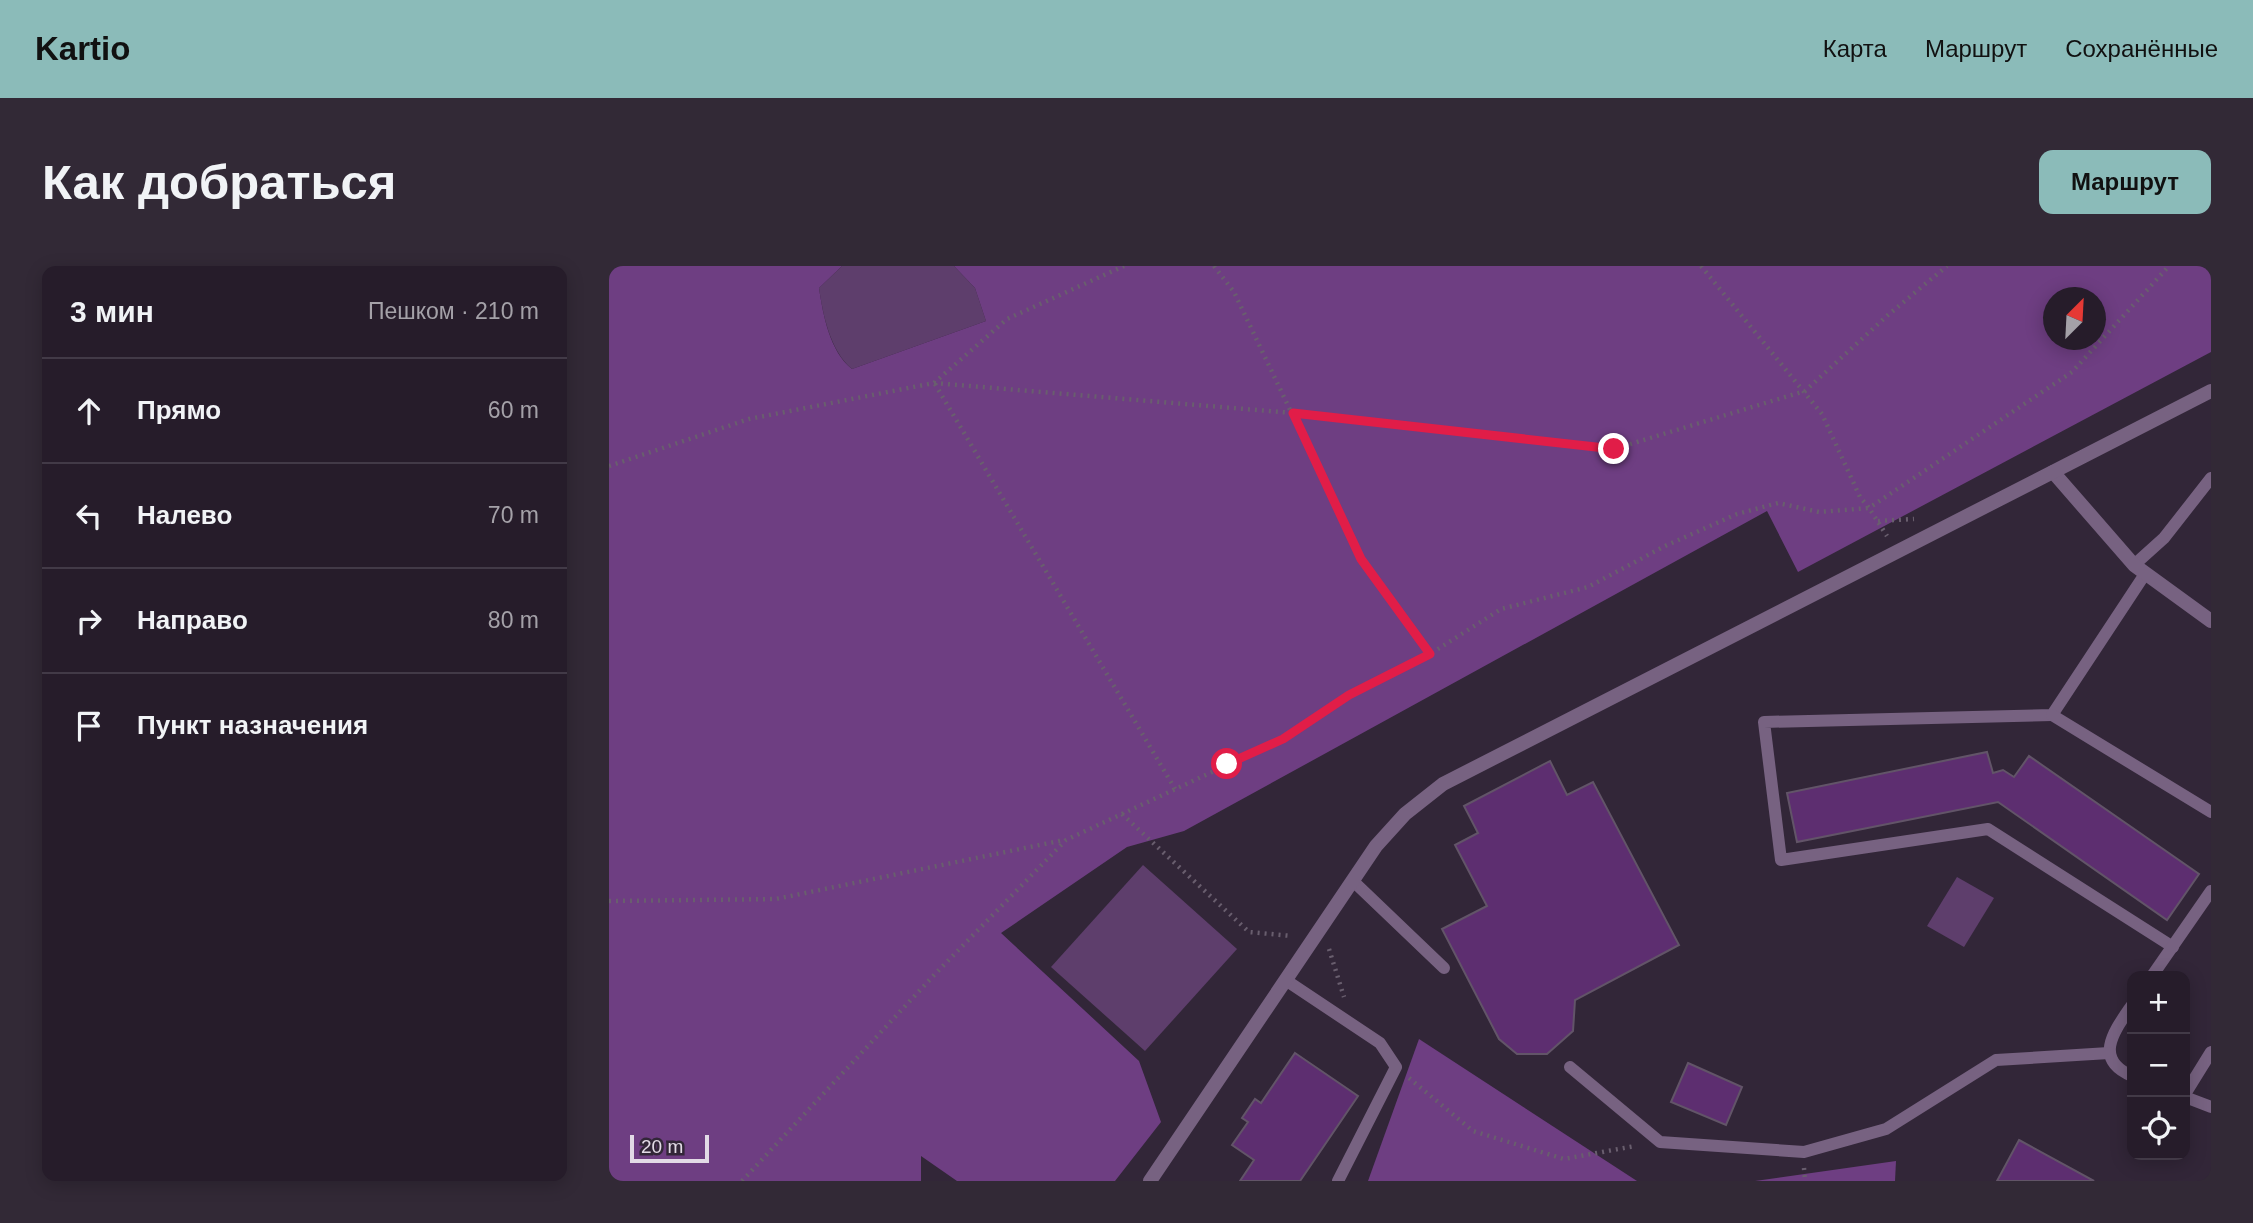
<!DOCTYPE html>
<html lang="ru">
<meta charset="utf-8">
<style>
:root{--surface:#261c2a;--page:#322936;--text:#f1f3f6;--muted:#a4a1a8;--line:#423a47;--accent:#8bbbb9}
body{margin:0;font-family:Helvetica,sans-serif;background:var(--page);color:var(--text)}
.controls{position:absolute;right:21px;bottom:21px;display:grid;overflow:hidden;border-radius:14px;box-shadow:0 4px 18px #0003}
.controls button{width:63px;height:63px;display:grid;place-items:center;padding:0;border:0;border-bottom:2px solid var(--line);background:var(--surface);color:var(--text);font:35px sans-serif}
.compass{position:absolute;left:1434px;top:21px;width:63px;height:63px;border-radius:50%;background:var(--surface);box-shadow:0 4px 18px #0003;rotate:24deg}
.scale{position:absolute;left:21px;bottom:18px;width:79px;box-sizing:border-box;padding-left:7px;border:4px solid #e2dae6;border-top:0;font-size:19px;line-height:24px;white-space:nowrap;color:#e2dae6;-webkit-text-stroke:5px #322638;paint-order:stroke}
.stop{position:absolute;width:21px;height:21px;margin:-16px;border:5px solid #e11d48;border-radius:50%;background:#fff}
.stop.end{background:#e11d48;border-color:#fff;box-shadow:0 2px 7px #0008}
.list{margin:0;padding:0;list-style:none}
h2{display:flex;justify-content:space-between;align-items:center;height:91px;margin:0;padding:0 28px;font-size:30px}
h2 small{font-size:23px;font-weight:400;color:var(--muted)}
.list li{display:grid;grid-template-columns:46px 1fr auto;gap:21px;align-items:center;box-sizing:border-box;height:105px;padding:0 28px;border-top:2px solid var(--line)}
.list b{display:block;font-size:26px;white-space:nowrap}
.list em{font-size:23px;font-style:normal;color:var(--muted)}
.icon{flex:none;width:38px;height:38px;fill:none;stroke:currentColor;stroke-width:2;stroke-linecap:round;stroke-linejoin:round}
.map{position:relative;flex:none;width:1602px;height:915px;overflow:hidden;border-radius:14px}
header{display:flex;align-items:center;gap:42px;box-sizing:border-box;height:98px;padding:0 35px;background:var(--accent);color:#111}
header strong{font-size:33px}
nav{display:flex;gap:38px;margin-inline-start:auto;font-size:24px}
.intro{display:flex;align-items:center;justify-content:space-between;box-sizing:border-box;height:168px;padding:0 42px}
h1{margin:0;font-size:49px}
.button{padding:18px 32px;border-radius:14px;background:var(--accent);color:#111;font-size:24px;font-weight:700}
main{display:flex;gap:42px;padding:0 42px}
aside{flex:1;background:var(--surface);border-radius:14px;box-shadow:0 4px 18px #0003}
.map>svg:first-child{display:block}
</style>
<header>
<strong>Kartio</strong>
<nav><a>Карта</a><a>Маршрут</a><a>Сохранённые</a></nav>
</header>
<div class="intro"><h1>Как добраться</h1><a class="button">Маршрут</a></div>
<main>
<aside>
<h2>3 мин<small>Пешком · 210 m</small></h2>
<ul class="list">
<li><svg class="icon" aria-label="ahead" viewBox="0 0 24 24"><path d="M12 20V5M6 11l6-6 6 6"/></svg><div><b>Прямо</b></div><em>60 m</em></li>
<li><svg class="icon" aria-label="left" viewBox="0 0 24 24"><path d="M17 20v-9H6M10 6l-5 5 5 5"/></svg><div><b>Налево</b></div><em>70 m</em></li>
<li><svg class="icon" aria-label="right" viewBox="0 0 24 24"><path d="M7 20v-9h11M14 6l5 5-5 5"/></svg><div><b>Направо</b></div><em>80 m</em></li>
<li><svg class="icon" aria-label="arrive" viewBox="0 0 24 24"><path d="M6 21V4h12l-3 4 3 4H6"/></svg><div><b>Пункт назначения</b></div></li>
</ul>
</aside>
<div class="map">
<svg width="1602" height="915" viewBox="0 0 1602 915">
<rect width="100%" height="100%" fill="#322638"/>
<g fill="#5e3e6c">
<path d="M233,0H345L366,22L377,55L243,103C221,85 214,49 210,22Z"/>
<polygon points="534,599 628,683 536,785 442,701"/>
<polygon points="1348,611 1385,632 1355,681 1318,660"/>
</g>
<g fill="#6e3e82" fill-rule="evenodd">
<path d="M0,0H233L210,22C214,49 221,86 243,103L377,55L366,22L345,0H1602V86L1189,306L1158,245L575,565L518,581L392,667L530,795L552,856L506,915H348L312,890V915H0ZM1444,32H1486V74H1444Z"/>
<polygon points="810,773 1028,915 759,915"/>
<polygon points="1287,895 1286,915 1146,915"/>
</g>
<g fill="#5d2e70" stroke="#625468" stroke-width="2">
<polygon points="1378,486 1384,507 1394,504 1405,511 1420,490 1590,608 1558,654 1389,536 1188,576 1178,527"/>
<polygon points="941,495 958,529 984,516 1070,679 966,734 964,765 938,788 908,788 890,773 833,663 878,640 846,579 869,567 855,540"/>
<polygon points="686,787 749,830 691,915 631,915 645,894 623,879 639,856 633,852 646,833 652,837"/>
<polygon points="1079,797 1133,821 1117,859 1062,836"/>
<polygon points="1410,874 1485,915 1388,915"/>
</g>
<g fill="none" stroke-linecap="round" stroke-linejoin="round">
<g stroke="#695e6e" stroke-width="4.5" stroke-dasharray="2 5" stroke-linecap="butt">
<polyline points="605,0 625,26 752,293 821,388"/>
<polyline points="1092,0 1213,148 1251,231 1260,242 1463,106 1560,0"/>
<polyline points="325,117 684,147 1005,183 1196,125 1279,49 1338,0"/>
<polyline points="326,118 566,523"/>
<polyline points="0,200 140,153 325,117 398,53 515,0"/>
<polyline points="1269,255 1305,253"/>
<polyline points="513,548 640,666 683,670"/>
<polyline points="0,635 167,633 455,574"/>
<polyline points="720,683 735,731"/>
<polyline points="800,812 864,865 955,893 1026,880"/>
<polyline points="1195,902 1196,915"/>
<polyline points="133,915 327,707 457,574 674,473 740,429 821,388 892,343 979,321 1056,280 1128,248 1169,237 1210,246 1260,242 1278,270"/>
</g>
<g stroke="#776281" stroke-width="12">
<polyline points="1525,299 1555,272 1602,212"/>
<polyline points="1536,308 1443,449 1155,456 1172,594 1379,563 1564,681"/>
<polyline points="1443,449 1602,546"/>
<polyline points="744,615 835,702"/>
<polyline points="1543,710 1602,625"/>
<polyline points="678,715 771,777 787,801 729,915"/>
<path d="M1523,739C1506,764 1483,793 1523,810"/>
<polyline points="961,801 1051,876 1195,886 1277,863 1387,794 1500,787"/>
<polyline points="1576,828 1602,786"/>
<polyline points="1576,831 1602,841"/>
</g>
<g stroke="#776281" stroke-width="14">
<polyline points="1444,206 1525,299 1602,355"/>
<polyline points="541,915 767,580 796,548 834,518 1602,125"/>
</g>
</g>
<g fill="none" stroke-linecap="round" stroke-linejoin="round">
<polyline stroke="#e11d48" stroke-width="9" points="618,498 674,473 740,429 821,388 752,293 684,147 1005,183"/>
</g>
</svg>
<div class="controls">
<button>+</button>
<button>−</button>
<button><svg class="icon" aria-label="locate" viewBox="0 0 24 24"><circle cx="12" cy="12" r="6"/><path d="M12 2v4M12 18v4M2 12h4M18 12h4"/></svg></button>
</div>
<svg class="compass" viewBox="-18 -18 36 36"><path d="M0-13l5 13h-10z" fill="#e53935"/><path d="M0 13l5-13h-10z" fill="#a4a1a8"/></svg>
<div class="scale">20 m</div>
<div class="stop" style="left:618px;top:498px"></div>
<div class="stop end" style="left:1005px;top:183px"></div>
</div>
</main>
